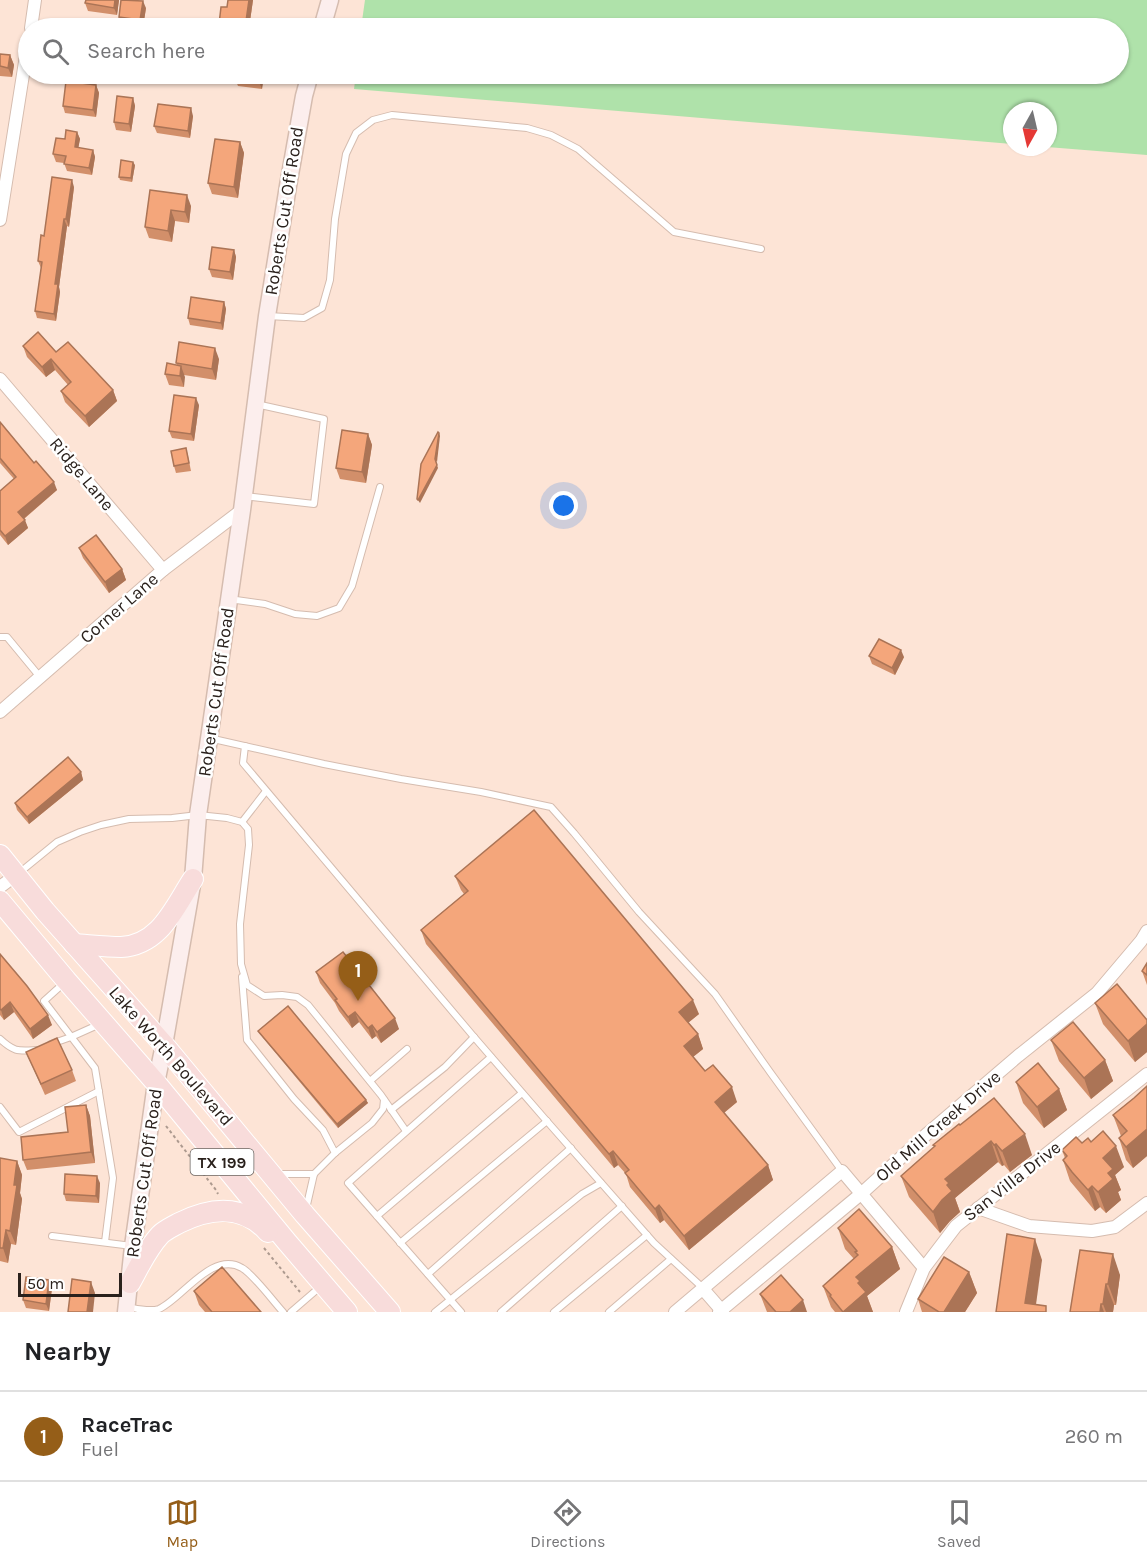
<!DOCTYPE html>
<style>
:root{--surface:#fff;--page:#f2f2f2;--text:#202124;--muted:#757577;--line:#e0e0e0;--accent:#955e18}
body{margin:0;font-family:Karla,sans-serif;background:var(--page);color:var(--text)}
.compass{position:absolute;left:1003px;top:102px;width:54px;height:54px;border-radius:50%;background:var(--surface);box-shadow:0 2px 4px #0004;rotate:188deg}
.scale{position:absolute;left:18px;bottom:15px;width:104px;box-sizing:border-box;padding-left:6px;border:3px solid #2a211c;border-top:0;font-size:16px;line-height:21px;white-space:nowrap;color:#2a211c;-webkit-text-stroke:4px #fff;paint-order:stroke}
.you{position:absolute;left:564px;top:506px;width:21px;height:21px;margin:-15px;border:4px solid #fff;border-radius:50%;background:#1a73e8;box-shadow:0 0 0 9px #1a73e833}
.badge{display:grid;place-items:center;width:39px;height:39px;border-radius:50%;background:var(--accent);color:#fff;font-size:20px;font-weight:700}
.pin{position:absolute;translate:-50% -50px;filter:drop-shadow(0 2px 3px #0008)}
.pin::after{content:'';position:absolute;top:32px;width:21px;height:18px;background:inherit;clip-path:polygon(0 0,100% 0,50% 100%)}
.list{margin:0;padding:0;list-style:none}
h2{display:flex;justify-content:space-between;align-items:center;height:78px;margin:0;padding:0 24px;font-size:26px}
h2 small{font-size:20px;font-weight:400;color:var(--muted)}
.list li{display:grid;grid-template-columns:39px 1fr auto;gap:18px;align-items:center;box-sizing:border-box;height:90px;padding:0 24px;border-top:2px solid var(--line)}
.list b{display:block;font-size:22px;white-space:nowrap}
.list p{margin:0;font-size:20px;white-space:nowrap;color:var(--muted)}
.list em{font-size:20px;font-style:normal;color:var(--muted)}
.icon{flex:none;width:33px;height:33px;fill:none;stroke:currentColor;stroke-width:2;stroke-linecap:round;stroke-linejoin:round}
.map{position:relative;flex:none;width:1147px;height:1312px;overflow:hidden}
.search{position:absolute;background:var(--surface);box-shadow:0 2px 4px #0004;left:18px;right:18px;top:18px;height:66px;display:flex;align-items:center;gap:15px;box-sizing:border-box;padding:0 21px;border-radius:33px;color:var(--muted);font-size:22px}
.sheet{height:168px;background:var(--surface)}
nav{display:flex;justify-content:space-around;align-items:center;box-sizing:border-box;height:84px;border-top:2px solid var(--line);background:var(--surface);font-size:16px;color:var(--muted)}
nav a{display:grid;justify-items:center;gap:3px}
nav .on{color:var(--accent)}
.map>svg:first-child{display:block}
</style>
<div class="map">
<svg width="1147" height="1312" viewBox="0 0 1147 1312">
<rect width="100%" height="100%" fill="#fde4d6"/>
<polygon fill="#afe2aa" points="365,0 1147,0 1147,155 1047,147 1048,111 1012,111 1012,144 354,89 356,74 1118,74 1118,28 361,28"/>
<g fill="none" stroke-linecap="round" stroke-linejoin="round">
<g stroke="#d5bcaf" stroke-width="8">
<g id="lane">
<polyline points="268,316 304,318 322,308 330,280 335,219 346,154 356,133 373,120 392,115 527,128 551,135 578,149 674,232 761,249"/>
<polyline points="244,496 314,504 324,419 256,404"/>
<polyline points="229,599 265,604 295,614 317,616 339,608 352,586 380,487"/>
<polyline points="0,637 7,637 40,677"/>
<polyline points="209,738 324,764 401,779 481,792 551,807 574,833 639,912 715,994 770,1072 842,1171"/>
<polyline points="245,746 243,763 474,1037 545,1119 654,1243 703,1288"/>
<polyline points="242,822 266,791"/>
<polyline points="19,873 57,842 80,832 101,825 129,819 172,818 198,815 227,818 242,822 248,829 249,845 240,924 241,964 247,985 264,996 282,995 297,997 308,1005 381,1095 406,1131"/>
<polyline points="242,977 247,1040 294,1099 323,1130 335,1153"/>
<polyline points="64,983 44,1001 95,1068 113,1178 105,1242"/>
<path d="M0,1039C14,1052 18,1051 36,1050"/>
<polyline points="51,1044 71,1037 100,1024"/>
<polyline points="370,1081 407,1049"/>
<polyline points="0,1107 19,1132 99,1091"/>
<polyline points="391,1110 445,1067 474,1037"/>
<polyline points="275,1174 314,1174"/>
<polyline points="306,1209 314,1174 335,1153 372,1123 383,1109 384,1100"/>
<polyline points="377,1216 522,1093"/>
<polyline points="52,1236 132,1246"/>
<polyline points="400,1243 547,1121"/>
<polyline points="428,1274 571,1148"/>
<path d="M127,1307C138,1309 149,1312 159,1309C182,1299 212,1250 242,1268C253,1274 273,1301 283,1312"/>
<polyline points="291,1312 320,1287"/>
<polyline points="435,1312 582,1194 601,1183"/>
<polyline points="461,1312 348,1183 491,1057"/>
<polyline points="501,1312 622,1206"/>
<polyline points="554,1312 647,1235"/>
<polyline points="609,1312 671,1259"/>
</g>
</g>
<g stroke="#d5bcaf" stroke-width="14">
<g id="street">
<polyline points="31,28 35,0"/>
<polyline points="0,220 28,43"/>
<polyline points="0,379 163,570"/>
<polyline points="0,712 163,570 242,510"/>
<polyline points="0,887 16,875"/>
<polyline points="978,1208 1029,1226 1092,1231 1115,1227 1147,1203"/>
<polyline points="703,1289 723,1312"/>
<polyline points="675,1312 842,1171 924,1268"/>
<polyline points="719,1312 862,1193 928,1133 1018,1056 1097,993 1141,941 1147,931"/>
<polyline points="906,1312 924,1268 956,1226 1147,1074"/>
</g>
</g>
<g stroke="#d5bcaf" stroke-width="19">
<g id="secondary">
<polyline points="322,28 330,0"/>
<polyline points="126,1312 133,1246 156,1083 164,1045 193,879 198,815 242,510 267,316 288,186 304,96 310,74"/>
</g>
</g>
<g stroke="#fff" stroke-width="22">
<g id="primary">
<polyline points="0,855 45,911 164,1045 305,1215 390,1312"/>
<polyline points="0,901 66,980 156,1083 287,1242 347,1312"/>
<path d="M74,944C89,945 106,947 121,947C160,945 174,908 193,879"/>
<path d="M130,1283C139,1267 147,1249 160,1235C165,1230 172,1227 179,1223C211,1207 243,1204 268,1232"/>
</g>
</g>
<g stroke="#ad9a8f" stroke-width="2" stroke-dasharray="3 3" stroke-linecap="butt">
<polyline points="166,1126 216,1190 218,1194"/>
<polyline points="264,1248 300,1292"/>
</g>
<use href="#lane" stroke="#fff" stroke-width="6"/>
<use href="#street" stroke="#fff" stroke-width="12"/>
<use href="#secondary" stroke="#fceeed" stroke-width="16"/>
<use href="#primary" stroke="#f8dcdb" stroke-width="20"/>
</g>
<g fill="#d28f6a">
<polygon points="119,0 117,15 88,11 85,3"/>
<polygon points="253,0 249,28 220,28 219,24 227,7"/>
<polygon points="146,8 143,27 121,24 119,17"/>
<polygon points="0,54 10,55 14,65 12,77 0,76"/>
<polygon points="232,74 264,74 262,89 238,86 235,79 236,74"/>
<polygon points="96,85 99,93 96,117 65,113 63,106"/>
<polygon points="133,98 135,106 131,132 116,130 114,122"/>
<polygon points="193,116 190,138 157,133 154,126"/>
<polygon points="77,132 80,139 78,148 93,150 95,157 92,175 67,171 64,163 56,162 53,154 65,139"/>
<polygon points="240,142 244,153 238,198 212,194 208,183"/>
<polygon points="135,165 132,182 120,180 119,177"/>
<polygon points="74,187 69,227 67,226 59,287 60,292 56,321 37,318 35,311 41,268 38,261 44,236"/>
<polygon points="150,190 191,206 189,223 175,221 172,242 149,238 145,227"/>
<polygon points="234,250 236,257 233,280 212,277 209,269"/>
<polygon points="224,302 226,309 223,330 190,325 188,318"/>
<polygon points="23,346 56,352 113,390 117,401 89,427 65,402 61,391 68,385 55,370 46,377 27,357"/>
<polygon points="219,359 216,380 184,375 184,387 169,385 165,374 177,365 176,363"/>
<polygon points="199,405 194,441 172,438 169,431"/>
<polygon points="0,422 57,490 24,519 28,528 8,545 0,535 0,491 14,479 0,463"/>
<polygon points="368,434 372,445 366,483 340,479 336,468"/>
<polygon points="186,448 188,456 191,471 176,473 174,466"/>
<polygon points="79,548 122,569 126,580 109,593 83,558"/>
<polygon points="869,656 904,657 895,675 872,664"/>
<polygon points="81,772 83,780 29,824 17,810 15,803"/>
<polygon points="455,876 699,1014 688,1023 698,1034 703,1049 693,1057 705,1071 737,1102 724,1113 768,1165 773,1180 689,1250 664,1220 660,1223 630,1187 626,1174 618,1165 614,1168 426,944 421,930 464,894 461,890"/>
<polygon points="0,954 52,1025 33,1039 14,1012 4,1020 0,1015"/>
<polygon points="1147,963 1147,985 1142,971"/>
<polygon points="316,972 399,1029 381,1043 376,1036 372,1039 359,1022 352,1028 339,1011 335,1003 320,983"/>
<polygon points="1095,1003 1147,1020 1147,1052 1135,1062 1103,1024"/>
<polygon points="258,1031 366,1100 368,1103 338,1128 260,1034"/>
<polygon points="1051,1040 1105,1060 1113,1081 1091,1099 1059,1061"/>
<polygon points="26,1052 72,1070 76,1081 45,1095"/>
<polygon points="1016,1082 1059,1089 1067,1110 1044,1128 1023,1103"/>
<polygon points="1147,1086 1147,1156 1133,1168 1126,1160 1119,1138 1121,1136 1113,1115 1134,1098"/>
<polygon points="86,1105 90,1116 95,1163 27,1170 23,1160 68,1132"/>
<polygon points="960,1125 1032,1155 1010,1172 1004,1165 1002,1166 998,1162 955,1198 960,1212 950,1221 940,1233 909,1197 901,1176 934,1147 933,1145"/>
<polygon points="1091,1142 1124,1167 1115,1175 1121,1190 1118,1192 1121,1200 1106,1213 1100,1207 1095,1211 1070,1181 1063,1160 1065,1158 1062,1150"/>
<polygon points="0,1158 17,1161 22,1175 20,1193 22,1199 16,1245 11,1244 8,1263 0,1261"/>
<polygon points="100,1183 99,1203 66,1201 64,1194"/>
<polygon points="838,1228 892,1247 900,1269 867,1296 873,1312 835,1312 831,1307 823,1286 854,1259 845,1249"/>
<polygon points="1080,1250 1120,1275 1116,1305 1114,1305 1113,1312 1070,1312"/>
<polygon points="969,1272 977,1293 965,1312 922,1312 918,1299"/>
<polygon points="52,1288 49,1311 26,1308 23,1300"/>
<polygon points="194,1291 261,1312 205,1312 199,1305"/>
<polygon points="760,1294 807,1312 767,1312"/>
</g>
<g fill="#ab7456">
<polygon points="115,0 119,0 117,15 114,8"/>
<polygon points="249,0 253,0 249,28 245,28"/>
<polygon points="143,1 146,8 143,27 140,20"/>
<polygon points="10,55 14,65 12,77 8,68"/>
<polygon points="261,74 264,74 262,89 259,82"/>
<polygon points="96,85 99,93 96,117 93,110"/>
<polygon points="133,98 135,106 131,132 129,124"/>
<polygon points="191,108 193,116 190,138 188,131"/>
<polygon points="77,132 80,139 77,155 75,147"/>
<polygon points="240,142 244,153 238,198 234,187"/>
<polygon points="93,150 95,157 92,175 89,168"/>
<polygon points="133,162 135,165 132,182 131,178"/>
<polygon points="72,180 74,187 69,227 66,219"/>
<polygon points="187,195 191,206 189,223 185,212"/>
<polygon points="171,210 175,221 172,242 168,231"/>
<polygon points="64,219 67,226 59,287 60,292 56,321 54,314 55,284"/>
<polygon points="234,250 236,257 233,280 230,272"/>
<polygon points="224,302 226,309 223,330 221,323"/>
<polygon points="215,348 219,359 216,380 212,369"/>
<polygon points="51,359 55,370 46,377 42,367"/>
<polygon points="181,366 185,377 184,387 180,376"/>
<polygon points="113,390 117,401 89,427 85,416"/>
<polygon points="196,398 199,405 194,441 191,434"/>
<polygon points="439,433 440,436 437,462 435,459"/>
<polygon points="368,434 372,445 366,483 362,472"/>
<polygon points="437,465 438,468 420,503 418,500"/>
<polygon points="54,482 57,490 21,521 18,512"/>
<polygon points="25,520 28,528 8,545 5,536"/>
<polygon points="122,569 126,580 109,593 105,582"/>
<polygon points="901,650 904,657 895,675 892,668"/>
<polygon points="81,772 83,780 29,824 27,817"/>
<polygon points="693,1000 699,1014 684,1026 679,1012"/>
<polygon points="10,1002 14,1012 4,1020 1,1010"/>
<polygon points="355,1012 359,1022 352,1028 348,1017"/>
<polygon points="48,1015 52,1025 33,1039 30,1029"/>
<polygon points="395,1018 399,1029 381,1043 377,1032"/>
<polygon points="1147,1024 1147,1052 1135,1062 1128,1041"/>
<polygon points="372,1025 376,1036 372,1039 368,1028"/>
<polygon points="698,1034 703,1049 689,1060 684,1046"/>
<polygon points="1105,1060 1113,1081 1091,1099 1084,1078"/>
<polygon points="732,1087 737,1102 720,1116 715,1102"/>
<polygon points="1059,1089 1067,1110 1044,1128 1037,1107"/>
<polygon points="366,1100 368,1103 338,1128 337,1124"/>
<polygon points="86,1105 90,1116 95,1163 91,1152"/>
<polygon points="1147,1129 1147,1156 1133,1168 1126,1147"/>
<polygon points="1025,1134 1032,1155 1010,1172 1002,1151"/>
<polygon points="991,1141 998,1162 955,1198 960,1212 950,1221 940,1233 933,1212 945,1179"/>
<polygon points="996,1144 1004,1165 1002,1166 994,1145"/>
<polygon points="1116,1146 1124,1167 1115,1175 1121,1190 1118,1192 1121,1200 1106,1213 1098,1192 1103,1158"/>
<polygon points="613,1151 618,1165 614,1168 609,1154"/>
<polygon points="17,1161 22,1175 20,1193 22,1199 16,1245 10,1231 14,1185"/>
<polygon points="768,1165 773,1180 689,1250 684,1236"/>
<polygon points="97,1176 100,1183 99,1203 96,1196"/>
<polygon points="1092,1186 1100,1207 1095,1211 1088,1190"/>
<polygon points="659,1205 664,1220 660,1223 655,1209"/>
<polygon points="6,1230 11,1244 8,1263 3,1248"/>
<polygon points="1035,1239 1042,1260 1035,1312 1025,1303"/>
<polygon points="892,1247 900,1269 867,1296 873,1312 843,1312 856,1277"/>
<polygon points="1113,1254 1120,1275 1116,1305 1108,1284"/>
<polygon points="969,1272 977,1293 965,1312 944,1312"/>
<polygon points="49,1280 52,1288 49,1311 46,1304"/>
<polygon points="91,1282 95,1293 93,1312 87,1312"/>
<polygon points="1106,1284 1114,1305 1113,1312 1106,1312 1103,1304"/>
<polygon points="803,1300 807,1312 790,1312"/>
<polygon points="1101,1304 1104,1312 1100,1312"/>
</g>
<g fill="#f4a67b" stroke="#ab7456" stroke-width="1.5">
<polygon points="86,0 115,0 114,8 85,3"/>
<polygon points="121,0 143,1 140,20 119,17"/>
<polygon points="228,0 249,0 245,28 219,24 221,7 227,7"/>
<polygon points="0,54 10,55 8,68 0,66"/>
<polygon points="236,74 261,74 259,82 235,79"/>
<polygon points="66,81 96,85 93,110 63,106"/>
<polygon points="117,96 133,98 129,124 114,122"/>
<polygon points="158,104 191,108 188,131 154,126"/>
<polygon points="66,130 77,132 75,147 93,150 89,168 64,164 66,156 53,154 56,138 65,139"/>
<polygon points="215,139 240,142 234,187 208,183"/>
<polygon points="121,160 133,162 131,178 119,177"/>
<polygon points="52,177 72,180 66,219 64,219 55,284 58,284 54,314 35,311 42,262 38,261 41,235 44,236"/>
<polygon points="150,190 187,195 185,212 171,210 168,231 145,227"/>
<polygon points="212,247 234,250 230,272 209,269"/>
<polygon points="191,297 224,302 221,323 188,318"/>
<polygon points="38,332 56,352 68,342 113,390 85,416 61,391 71,382 51,359 42,367 23,346"/>
<polygon points="179,342 215,348 212,369 176,363"/>
<polygon points="167,363 181,366 180,376 165,374"/>
<polygon points="174,395 196,398 191,434 169,431"/>
<polygon points="0,422 34,463 36,461 54,482 18,512 25,520 5,536 0,530 0,491 16,477 0,458"/>
<polygon points="342,430 368,434 362,472 336,468"/>
<polygon points="438,432 439,433 435,459 437,465 418,500 417,499 421,464"/>
<polygon points="186,448 189,463 174,466 171,451"/>
<polygon points="96,535 122,569 105,582 79,548"/>
<polygon points="879,639 901,650 892,668 869,656"/>
<polygon points="68,757 81,772 27,817 15,803"/>
<polygon points="534,810 693,1000 679,1012 698,1034 684,1046 705,1071 713,1065 732,1087 715,1102 768,1165 684,1236 659,1205 655,1209 625,1173 629,1170 613,1151 609,1154 421,930 468,891 455,876"/>
<polygon points="343,952 395,1018 377,1032 372,1025 368,1028 355,1012 348,1017 335,1000 337,999 316,972"/>
<polygon points="0,954 27,986 48,1015 30,1029 10,1002 1,1010 0,1009"/>
<polygon points="1147,963 1147,975 1142,971"/>
<polygon points="1117,984 1147,1020 1147,1024 1128,1041 1095,1003"/>
<polygon points="288,1006 366,1100 337,1124 258,1031"/>
<polygon points="1073,1022 1105,1060 1084,1078 1051,1040"/>
<polygon points="57,1038 72,1070 41,1084 26,1052"/>
<polygon points="1038,1063 1059,1089 1037,1107 1016,1082"/>
<polygon points="1147,1086 1147,1129 1126,1147 1119,1138 1127,1131 1113,1115 1134,1098"/>
<polygon points="994,1098 1025,1134 1002,1151 996,1144 994,1145 991,1141 945,1179 949,1183 947,1185 952,1191 942,1200 933,1212 901,1176 935,1146 933,1145 959,1124 960,1125"/>
<polygon points="86,1105 91,1152 23,1160 21,1137 68,1132 65,1107"/>
<polygon points="1103,1131 1116,1146 1103,1158 1113,1169 1108,1173 1113,1179 1098,1192 1092,1186 1088,1190 1072,1172 1063,1160 1067,1156 1062,1150 1076,1137 1082,1143 1088,1138 1091,1142"/>
<polygon points="0,1158 17,1161 14,1185 17,1185 10,1231 6,1230 3,1248 0,1248"/>
<polygon points="65,1174 97,1176 96,1196 64,1194"/>
<polygon points="859,1209 892,1247 856,1277 860,1281 858,1283 866,1292 843,1312 830,1296 831,1295 823,1286 858,1255 855,1252 857,1251 838,1228"/>
<polygon points="1007,1234 1035,1239 1025,1303 1046,1306 1046,1312 996,1312"/>
<polygon points="1080,1250 1113,1254 1108,1284 1106,1284 1103,1304 1101,1304 1100,1312 1070,1312"/>
<polygon points="944,1257 969,1272 944,1312 939,1312 918,1299"/>
<polygon points="222,1267 261,1312 212,1312 194,1291"/>
<polygon points="781,1275 803,1300 790,1312 776,1312 760,1294"/>
<polygon points="26,1277 49,1280 46,1304 23,1300"/>
<polygon points="72,1279 91,1282 87,1312 68,1312"/>
</g>
<g text-anchor="middle" stroke-width="5" stroke-linejoin="round" paint-order="stroke">
<rect fill="#fff" stroke="#6a6460" stroke-width="1.5" x="190.5" y="1149" width="63" height="26" rx="4.5"/>
<g font-size="16" font-weight="bold" fill="#2a211c">
<text x="222" y="1168">TX 199</text>
</g>
<g font-size="18" fill="#2a211c" stroke="#fff">
<text transform="translate(284 211) rotate(-81)" y="6">Roberts Cut Off Road</text>
<text transform="translate(82 474) rotate(50)" y="6">Ridge Lane</text>
<text transform="translate(119 608) rotate(-41)" y="6">Corner Lane</text>
<text transform="translate(216 692) rotate(-82)" y="6">Roberts Cut Off Road</text>
<text transform="translate(171 1056) rotate(49)" y="6">Lake Worth Boulevard</text>
<text transform="translate(938 1126) rotate(-41)" y="6">Old Mill Creek Drive</text>
<text transform="translate(144 1173) rotate(-82)" y="6">Roberts Cut Off Road</text>
<text transform="translate(1012 1181) rotate(-38)" y="6">San Villa Drive</text>
</g>
</g>
</svg>
<svg class="compass" viewBox="-18 -18 36 36"><path d="M0-13l5 13h-10z" fill="#e53935"/><path d="M0 13l5-13h-10z" fill="#757577"/></svg>
<div class="scale">50 m</div>
<div class="you"></div>
<div class="pin badge" style="left:358px;top:1001px">1</div>
<div class="search"><svg class="icon" aria-label="search" viewBox="0 0 24 24"><circle cx="10" cy="10" r="6"/><path d="M15 15l6 6"/></svg>Search here</div>
</div>
<section class="sheet">
<h2>Nearby<small></small></h2>
<ul class="list">
<li><span class="badge">1</span><div><b>RaceTrac</b><p>Fuel</p></div><em>260 m</em></li>
</ul>
</section>
<nav>
<a class="on"><svg class="icon" aria-label="map" viewBox="0 0 24 24"><path d="M3 6l6-2 6 2 6-2v14l-6 2-6-2-6 2zM9 4v14M15 6v14"/></svg>Map</a>
<a><svg class="icon" aria-label="directions" viewBox="0 0 24 24"><path d="M12 3l9 9-9 9-9-9zM9 14v-3h6M13 9l2 2-2 2"/></svg>Directions</a>
<a><svg class="icon" aria-label="saved" viewBox="0 0 24 24"><path d="M7 4h10v16l-5-4-5 4z"/></svg>Saved</a>
</nav>
